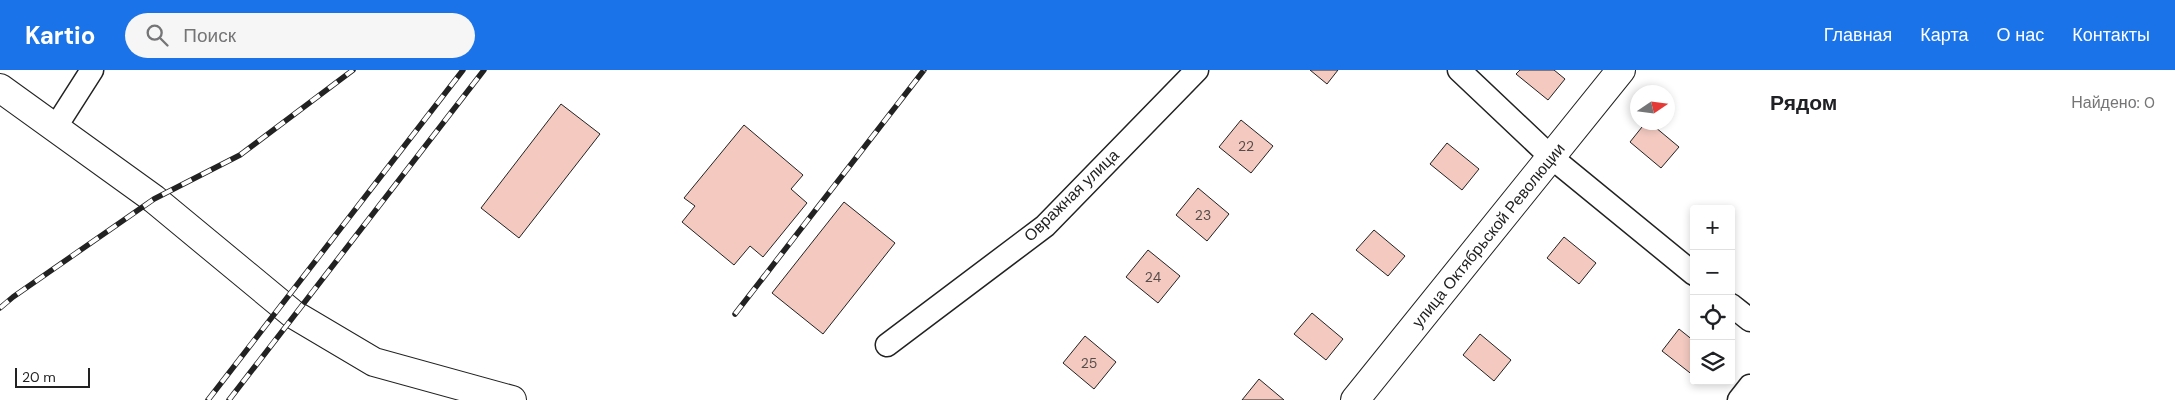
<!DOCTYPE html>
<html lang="ru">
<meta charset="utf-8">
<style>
:root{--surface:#fff;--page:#f6f6f6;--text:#202124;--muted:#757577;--line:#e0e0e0;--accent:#1a73e8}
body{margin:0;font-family:"DM Sans",sans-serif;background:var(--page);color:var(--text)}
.controls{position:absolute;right:15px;bottom:15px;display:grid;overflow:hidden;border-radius:5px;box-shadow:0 2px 8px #0003}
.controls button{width:45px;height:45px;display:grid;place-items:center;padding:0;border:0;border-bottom:1px solid var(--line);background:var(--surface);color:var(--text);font:25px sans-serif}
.compass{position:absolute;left:1630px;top:15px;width:45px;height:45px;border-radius:50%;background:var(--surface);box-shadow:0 2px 8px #0003;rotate:77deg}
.scale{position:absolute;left:15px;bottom:12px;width:75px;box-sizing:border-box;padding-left:5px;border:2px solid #222;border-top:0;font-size:14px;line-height:18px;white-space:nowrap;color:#222;-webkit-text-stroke:4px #fff;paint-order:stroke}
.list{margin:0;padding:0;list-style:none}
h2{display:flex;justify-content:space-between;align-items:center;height:65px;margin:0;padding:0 20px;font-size:21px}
h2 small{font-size:16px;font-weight:400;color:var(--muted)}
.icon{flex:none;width:28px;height:28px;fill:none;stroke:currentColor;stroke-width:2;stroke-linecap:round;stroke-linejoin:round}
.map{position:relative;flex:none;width:1750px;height:330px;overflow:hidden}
header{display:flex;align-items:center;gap:30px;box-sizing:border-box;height:70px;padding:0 25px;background:var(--accent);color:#fff}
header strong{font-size:24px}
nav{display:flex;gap:28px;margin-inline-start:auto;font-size:18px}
.search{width:350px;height:45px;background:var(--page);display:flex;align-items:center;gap:12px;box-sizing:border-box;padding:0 18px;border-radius:28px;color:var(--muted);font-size:19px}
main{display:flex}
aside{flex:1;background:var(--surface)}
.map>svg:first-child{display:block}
</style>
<header>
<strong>Kartio</strong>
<div class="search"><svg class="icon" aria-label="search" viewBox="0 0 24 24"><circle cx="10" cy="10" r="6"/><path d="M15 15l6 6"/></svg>Поиск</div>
<nav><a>Главная</a><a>Карта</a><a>О нас</a><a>Контакты</a></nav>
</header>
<main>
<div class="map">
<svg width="1750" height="330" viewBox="0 0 1750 330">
<rect width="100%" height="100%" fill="#fff"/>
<g fill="#f3c9c0" stroke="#222">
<polygon points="1310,0 1338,0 1327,14"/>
<polygon points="1520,0 1554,0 1565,9 1548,30 1516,4"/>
<polygon points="561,34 600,64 519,168 481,138"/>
<polygon points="1241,50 1273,76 1251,103 1219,77"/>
<polygon points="1646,52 1649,52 1679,77 1661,98 1630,72"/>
<polygon points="744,55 803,105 791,119 807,133 763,187 750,176 734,195 682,152 695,136 684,128"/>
<polygon points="1447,73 1479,99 1462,120 1430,94"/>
<polygon points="1198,118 1229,144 1207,171 1176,145"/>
<polygon points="844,132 895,173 823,264 772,223"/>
<polygon points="1374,160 1405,186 1388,206 1356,180"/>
<polygon points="1564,167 1596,193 1579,214 1547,188"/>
<polygon points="1148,180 1180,206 1158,233 1126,207"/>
<polygon points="1312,243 1343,269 1326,290 1294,264"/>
<polygon points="1679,259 1694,271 1694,306 1662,281"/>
<polygon points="1480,264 1511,290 1494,311 1463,285"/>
<polygon points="1085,266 1116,292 1094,319 1063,293"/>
<polygon points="1259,309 1284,330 1242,330"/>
</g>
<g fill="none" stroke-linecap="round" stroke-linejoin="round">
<g stroke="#222" stroke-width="25">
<g id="street">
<polyline points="1459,0 1551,87 1694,204"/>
<polyline points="55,58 92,0"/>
<polyline points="1731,235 1750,250"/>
<polyline points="887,275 1045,156 1197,0"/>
<polyline points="1739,330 1750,316"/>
</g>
</g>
<g stroke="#222" stroke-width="30">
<g id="secondary">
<polyline points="0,18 154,129 293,244 374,292 512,330"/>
<polyline points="1355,330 1621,0"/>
</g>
</g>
<use href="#street" stroke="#fff" stroke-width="22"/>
<use href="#secondary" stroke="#fff" stroke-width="28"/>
<g stroke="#222" stroke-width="5.5">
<g id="rail">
<polyline points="0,238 13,227 154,129 240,85 353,0"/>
<polyline points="735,244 924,0"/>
<polyline points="208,330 463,0"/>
<polyline points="229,330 484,0"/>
</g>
</g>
<use href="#rail" stroke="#fff" stroke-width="4" stroke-dasharray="11" stroke-linecap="butt"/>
</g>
<g text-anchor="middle" stroke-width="4" stroke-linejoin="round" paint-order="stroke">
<g font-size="14" fill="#564c4a">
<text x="1246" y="81">22</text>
<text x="1203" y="150">23</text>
<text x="1153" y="212">24</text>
<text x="1089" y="298">25</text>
</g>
<g font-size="16" fill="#222" stroke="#fff">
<text transform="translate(1071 125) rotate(-44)" y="6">Овражная улица</text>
<text transform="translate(1488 165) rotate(-51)" y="6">улица Октябрьской Революции</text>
</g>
</g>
</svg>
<div class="controls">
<button>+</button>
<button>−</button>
<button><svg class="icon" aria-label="locate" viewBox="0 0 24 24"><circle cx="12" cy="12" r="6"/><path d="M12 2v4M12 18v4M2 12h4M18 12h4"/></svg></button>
<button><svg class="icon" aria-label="layers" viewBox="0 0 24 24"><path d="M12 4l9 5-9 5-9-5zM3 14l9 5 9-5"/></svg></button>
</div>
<svg class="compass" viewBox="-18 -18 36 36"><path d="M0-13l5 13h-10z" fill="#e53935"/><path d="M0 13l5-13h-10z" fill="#757577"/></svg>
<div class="scale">20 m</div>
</div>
<aside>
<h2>Рядом<small>Найдено: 0</small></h2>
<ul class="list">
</ul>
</aside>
</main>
